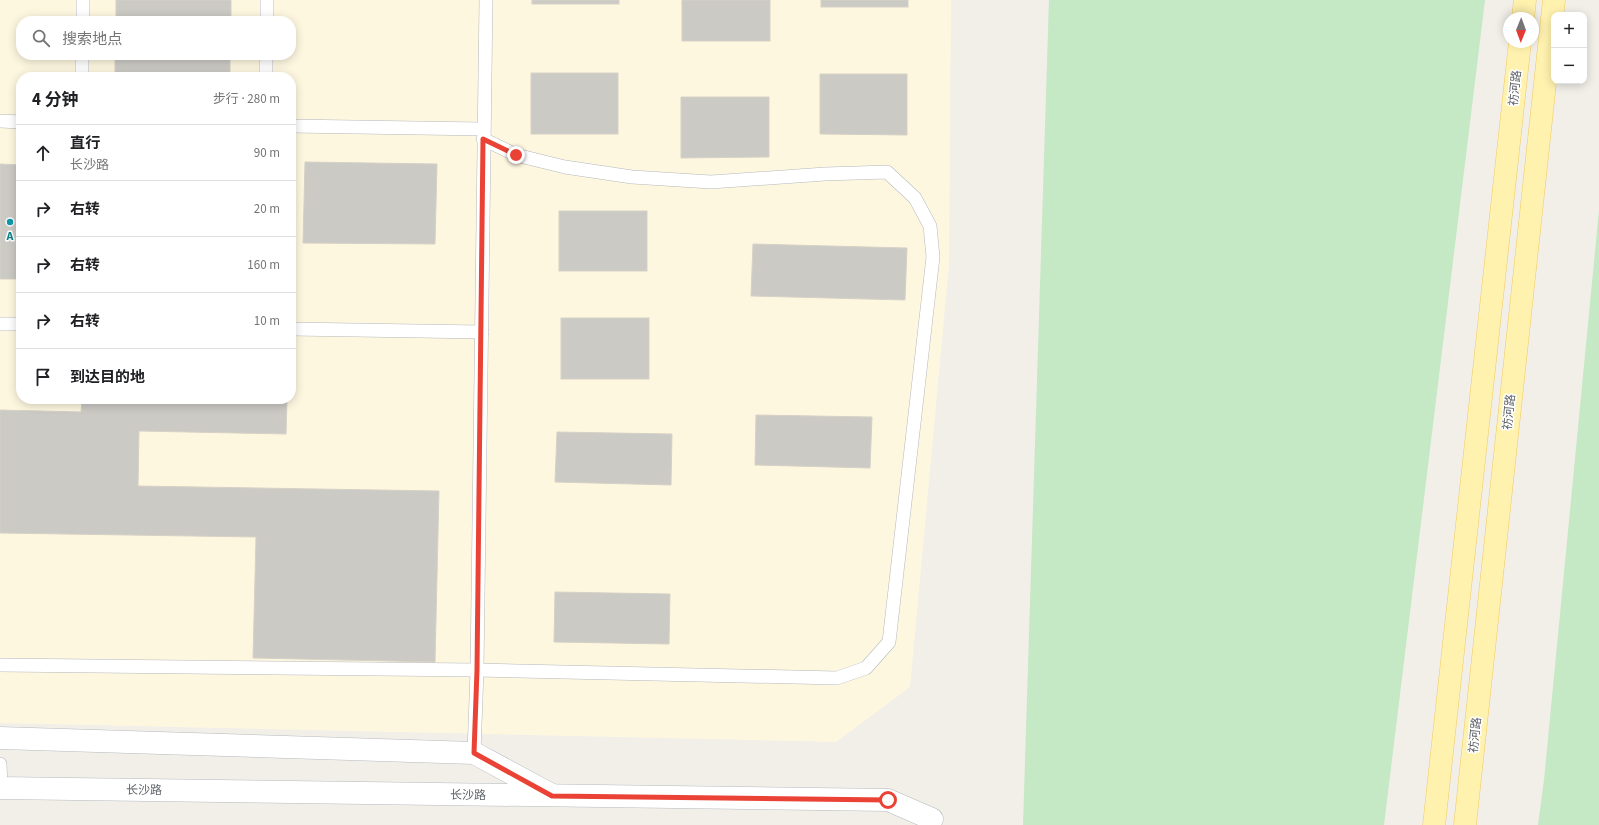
<!DOCTYPE html>
<html lang="zh">
<meta charset="utf-8">
<style>
:root{--surface:#fff;--page:#f2f2f2;--text:#202124;--muted:#757577;--line:#e0e0e0}
body{margin:0;font-family:"Source Sans 3","Noto Sans SC",sans-serif;background:var(--page);color:var(--text)}
.controls{position:absolute;right:12px;top:12px;display:grid;overflow:hidden;border-radius:8px;box-shadow:0 2px 10px #0003}
.controls button{width:36px;height:36px;display:grid;place-items:center;padding:0;border:0;border-bottom:1px solid var(--line);background:var(--surface);color:var(--text);font:20px sans-serif}
.compass{position:absolute;left:1503px;top:12px;width:36px;height:36px;border-radius:50%;background:var(--surface);box-shadow:0 2px 10px #0003;rotate:181deg}
.stop{position:absolute;width:12px;height:12px;margin:-9px;border:3px solid #ea4335;border-radius:50%;background:#fff}
.stop.end{background:#ea4335;border-color:#fff;box-shadow:0 1px 4px #0008}
.list{margin:0;padding:0;list-style:none}
h2{display:flex;justify-content:space-between;align-items:center;height:52px;margin:0;padding:0 16px;font-size:17px}
h2 small{font-size:13px;font-weight:400;color:var(--muted)}
.list li{display:grid;grid-template-columns:26px 1fr auto;gap:12px;align-items:center;box-sizing:border-box;height:56px;padding:0 16px;border-top:1px solid var(--line)}
.list b{display:block;font-size:15px;white-space:nowrap}
.list p{margin:0;font-size:13px;white-space:nowrap;color:var(--muted)}
.list em{font-size:13px;font-style:normal;color:var(--muted)}
.icon{flex:none;width:22px;height:22px;fill:none;stroke:currentColor;stroke-width:2;stroke-linecap:round;stroke-linejoin:round}
.map{position:relative;flex:none;width:1599px;height:825px;overflow:hidden}
.search{position:absolute;background:var(--surface);box-shadow:0 2px 10px #0003;left:16px;top:16px;width:280px;height:44px;display:flex;align-items:center;gap:10px;box-sizing:border-box;padding:0 14px;border-radius:16px;color:var(--muted);font-size:15px}
.panel{position:absolute;background:var(--surface);box-shadow:0 2px 10px #0003;left:16px;top:72px;width:280px;height:332px;border-radius:16px}
.map>svg:first-child{display:block}
</style>
<div class="map">
<svg width="1599" height="825" viewBox="0 0 1599 825">
<rect width="100%" height="100%" fill="#f1efe8"/>
<path fill="#fef7e0" fill-rule="evenodd" d="M0,0H951L949,264L910,687L836,742L0,723ZM21,21H291V55H21ZM21,77H291V399H21Z"/>
<g fill="#c5e8c5">
<polygon points="1049,0 1485,0 1384,825 1023,825"/>
<polygon points="1599,210 1599,825 1538,825 1544,780"/>
</g>
<g fill="#cccac5" stroke="#d6d1c6">
<rect x="116" y="0" width="115" height="21"/>
<rect x="532" y="0" width="87" height="4"/>
<rect x="682" y="0" width="88" height="41"/>
<rect x="821" y="0" width="87" height="7"/>
<rect x="115" y="55" width="115" height="22"/>
<rect x="531" y="73" width="87" height="61"/>
<polygon points="820,74 907,74 907,135 820,134"/>
<polygon points="681,97 769,97 769,157 681,158"/>
<polygon points="305,162 437,164 435,244 303,243"/>
<polygon points="0,164 21,165 21,279 0,279"/>
<rect x="559" y="211" width="88" height="60"/>
<polygon points="753,244 907,248 905,300 751,296"/>
<rect x="561" y="318" width="88" height="61"/>
<polygon points="82,399 287,399 286,434 139,431 138,486 439,491 435,662 253,658 256,537 0,533 0,410 81,412"/>
<polygon points="756,415 872,417 870,468 755,465"/>
<polygon points="557,432 672,434 671,485 555,482"/>
<polygon points="555,592 670,594 669,644 554,642"/>
</g>
<g fill="none" stroke-linecap="round" stroke-linejoin="round">
<g stroke="#b5b8bc" stroke-width="14">
<g id="lane">
<polyline points="83,21 83,0"/>
<polyline points="267,21 267,0"/>
<polyline points="82,77 82,55"/>
<polyline points="266,77 266,55"/>
<polyline points="0,121 21,122"/>
<polyline points="291,126 483,129"/>
<polyline points="0,324 21,324"/>
<polyline points="291,329 482,332"/>
<polyline points="0,665 477,670 837,678 866,668 889,642 933,257 930,226 915,198 887,172 825,174 711,182 632,177 565,167 516,155 483,139"/>
<polyline points="474,753 477,670 486,0"/>
<polyline points="0,764 1,788"/>
</g>
</g>
<g stroke="#b6babf" stroke-width="23">
<g id="secondary">
<polyline points="0,738 474,753 550,794"/>
<polyline points="0,788 888,800 932,819"/>
</g>
</g>
<g stroke="#f2c960" stroke-width="23">
<g id="primary">
<polyline points="1523,18 1525,0"/>
<polyline points="1434,825 1520,42"/>
<polyline points="1465,825 1554,0"/>
</g>
</g>
<use href="#lane" stroke="#fff" stroke-width="13"/>
<use href="#secondary" stroke="#fff" stroke-width="22"/>
<use href="#primary" stroke="#fff2af" stroke-width="22"/>
</g>
<g fill="none" stroke-linecap="round" stroke-linejoin="round">
<polyline stroke="#ea4335" stroke-width="5" points="516,155 483,139 477,670 474,753 552,796 888,800"/>
</g>
<circle fill="#0f9aa8" stroke="#fff" stroke-width="1.5" cx="10" cy="222" r="4"/>
<g text-anchor="middle" stroke-width="3" stroke-linejoin="round" paint-order="stroke">
<g font-size="12" fill="#5f6368" stroke="#fff">
<text transform="translate(1515 88) rotate(-84)" y="4">祊河路</text>
<text transform="translate(1509 412) rotate(-84)" y="4">祊河路</text>
<text transform="translate(1475 735) rotate(-84)" y="4">祊河路</text>
<text transform="translate(144 790) rotate(1)" y="4">长沙路</text>
<text transform="translate(468 795) rotate(1)" y="4">长沙路</text>
</g>
<g font-size="12" font-weight="bold" fill="#0d838f" stroke="#fff">
<text x="10" y="240">A</text>
</g>
</g>
</svg>
<div class="controls">
<button>+</button>
<button>−</button>
</div>
<svg class="compass" viewBox="-18 -18 36 36"><path d="M0-13l5 13h-10z" fill="#e53935"/><path d="M0 13l5-13h-10z" fill="#757577"/></svg>
<div class="stop" style="left:888px;top:800px"></div>
<div class="stop end" style="left:516px;top:155px"></div>
<div class="search"><svg class="icon" aria-label="search" viewBox="0 0 24 24"><circle cx="10" cy="10" r="6"/><path d="M15 15l6 6"/></svg>搜索地点</div>
<section class="panel">
<h2>4 分钟<small>步行 · 280 m</small></h2>
<ul class="list">
<li><svg class="icon" aria-label="ahead" viewBox="0 0 24 24"><path d="M12 20V5M6 11l6-6 6 6"/></svg><div><b>直行</b><p>长沙路</p></div><em>90 m</em></li>
<li><svg class="icon" aria-label="right" viewBox="0 0 24 24"><path d="M7 20v-9h11M14 6l5 5-5 5"/></svg><div><b>右转</b></div><em>20 m</em></li>
<li><svg class="icon" aria-label="right" viewBox="0 0 24 24"><path d="M7 20v-9h11M14 6l5 5-5 5"/></svg><div><b>右转</b></div><em>160 m</em></li>
<li><svg class="icon" aria-label="right" viewBox="0 0 24 24"><path d="M7 20v-9h11M14 6l5 5-5 5"/></svg><div><b>右转</b></div><em>10 m</em></li>
<li><svg class="icon" aria-label="arrive" viewBox="0 0 24 24"><path d="M6 21V4h12l-3 4 3 4H6"/></svg><div><b>到达目的地</b></div></li>
</ul>
</section>
</div>
